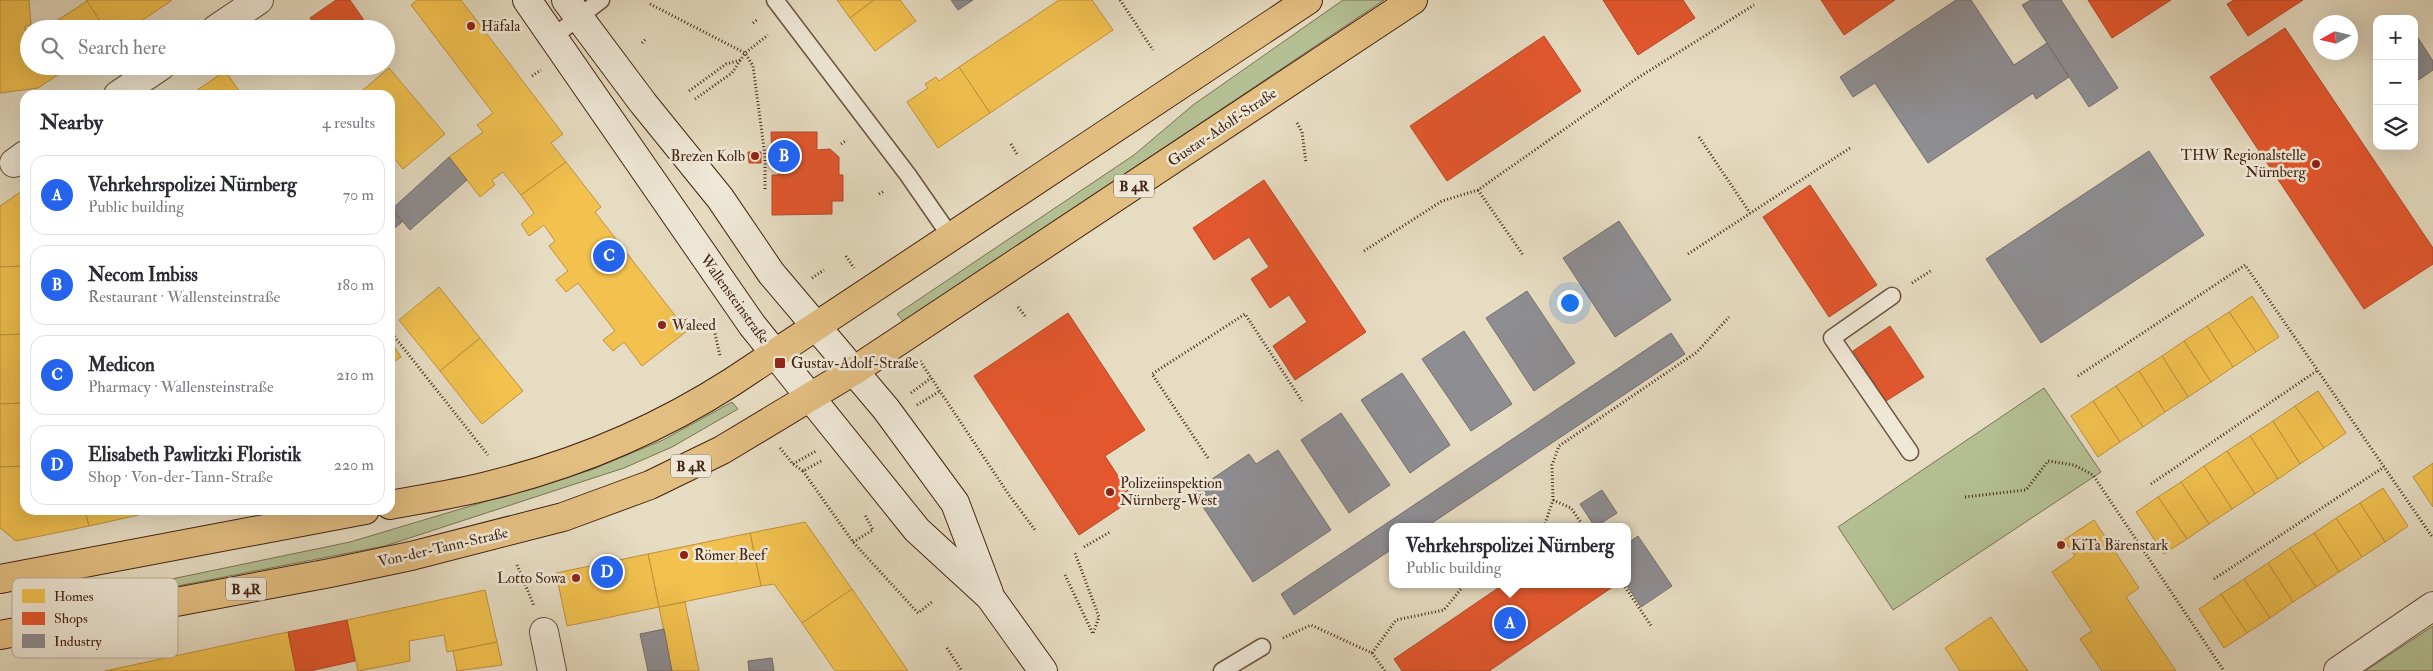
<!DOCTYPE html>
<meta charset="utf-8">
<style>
:root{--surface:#fff;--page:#f2f2f3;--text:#2b2b33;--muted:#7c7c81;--line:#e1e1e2;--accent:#2563eb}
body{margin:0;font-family:"IM FELL Double Pica",serif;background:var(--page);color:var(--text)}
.controls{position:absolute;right:15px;top:15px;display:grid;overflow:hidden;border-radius:10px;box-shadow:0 5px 20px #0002}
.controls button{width:45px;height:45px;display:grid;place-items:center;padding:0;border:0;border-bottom:1px solid var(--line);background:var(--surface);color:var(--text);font:25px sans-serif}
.compass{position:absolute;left:2313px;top:15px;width:45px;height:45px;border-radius:50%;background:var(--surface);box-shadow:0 5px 20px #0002;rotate:262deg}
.you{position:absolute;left:1569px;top:302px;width:18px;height:18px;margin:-12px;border:4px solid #fff;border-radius:50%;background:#1a73e8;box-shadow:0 0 0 8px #1a73e833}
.badge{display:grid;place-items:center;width:32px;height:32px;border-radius:50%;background:var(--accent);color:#fff;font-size:16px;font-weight:700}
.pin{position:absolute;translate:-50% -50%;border:2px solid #fff;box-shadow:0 1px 5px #0006}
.popup{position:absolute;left:1389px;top:523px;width:242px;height:65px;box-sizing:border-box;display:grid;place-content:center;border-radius:10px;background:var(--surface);filter:drop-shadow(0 1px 4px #0005);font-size:16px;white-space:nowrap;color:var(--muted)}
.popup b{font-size:19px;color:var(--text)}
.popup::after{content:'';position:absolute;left:50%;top:100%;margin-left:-10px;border:10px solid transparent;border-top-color:var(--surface)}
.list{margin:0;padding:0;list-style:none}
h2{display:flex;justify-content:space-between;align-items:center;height:65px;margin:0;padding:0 20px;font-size:21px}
h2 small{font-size:16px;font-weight:400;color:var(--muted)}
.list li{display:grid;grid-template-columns:32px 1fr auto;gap:15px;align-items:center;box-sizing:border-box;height:80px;margin:0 10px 10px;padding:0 10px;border:1px solid var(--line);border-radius:15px}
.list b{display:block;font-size:19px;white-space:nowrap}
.list p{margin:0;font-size:16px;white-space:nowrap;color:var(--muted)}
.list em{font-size:16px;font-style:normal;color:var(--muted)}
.icon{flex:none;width:28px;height:28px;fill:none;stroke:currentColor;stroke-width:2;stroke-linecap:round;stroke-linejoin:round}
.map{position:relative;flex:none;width:2433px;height:671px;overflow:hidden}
.search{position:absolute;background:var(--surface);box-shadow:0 5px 20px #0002;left:20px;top:20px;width:375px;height:55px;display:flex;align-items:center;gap:12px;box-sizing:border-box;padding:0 18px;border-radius:28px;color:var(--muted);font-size:19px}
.panel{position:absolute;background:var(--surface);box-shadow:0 5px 20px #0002;left:20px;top:90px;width:375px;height:425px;border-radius:15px}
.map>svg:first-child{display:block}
</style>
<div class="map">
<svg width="2433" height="671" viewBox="0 0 2433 671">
<rect width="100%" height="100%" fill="#e6dcc2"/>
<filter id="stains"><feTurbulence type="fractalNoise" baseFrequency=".004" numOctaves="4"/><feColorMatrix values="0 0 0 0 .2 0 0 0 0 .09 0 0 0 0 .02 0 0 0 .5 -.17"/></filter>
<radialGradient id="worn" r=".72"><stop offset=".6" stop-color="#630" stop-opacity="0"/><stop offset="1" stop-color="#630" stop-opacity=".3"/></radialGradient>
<g fill="#b4c094" stroke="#7c7254">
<polygon points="1343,0 1384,0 904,322 897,314 1134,155 1193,105"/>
<polygon points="2044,388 2101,472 1893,610 1838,527"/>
<polygon points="732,402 738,409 672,447 624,468 385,546 27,615 27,609 350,542 591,470 663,440"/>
<polygon points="2433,626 2433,671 2365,671"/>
</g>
<g fill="#f2c14e" stroke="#be923c">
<polygon points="0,0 29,0 31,25 25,26 29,66 53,66 59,74 38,88 0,93"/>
<polygon points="86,0 171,0 171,1 129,29 105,29"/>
<polygon points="417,0 461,0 563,134 551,143 566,162 521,195 503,172 492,180 495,185 480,197 449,157 483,132 477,125 493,113 411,5"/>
<polygon points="837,0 874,0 850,18"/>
<polygon points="874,0 900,0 916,21 875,51 850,18"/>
<polygon points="1059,0 1092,0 1113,30 990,113 959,67"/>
<polygon points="87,1 105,29 47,29 47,27"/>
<polygon points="53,66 72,66 59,74"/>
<polygon points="959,67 990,113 938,148 907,102 928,88 925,84 936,77 939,81"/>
<polygon points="389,68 445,134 403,169 390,153 390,95 357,95"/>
<polygon points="225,71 242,95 190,95"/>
<polygon points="566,162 601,207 595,212 687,331 642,366 624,342 613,351 603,340 615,331 578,283 566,292 556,280 568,271 549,246 555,241 544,225 529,236 521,224 534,213 521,195"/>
<polygon points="25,189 25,266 0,267 0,206"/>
<polygon points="25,266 25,334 0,335 0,267"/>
<polygon points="439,287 480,338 440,371 399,320"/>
<polygon points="2252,296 2279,337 2256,352 2229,312"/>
<polygon points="2229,312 2256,352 2233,367 2207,326"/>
<polygon points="2207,326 2233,367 2211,382 2184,341"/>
<polygon points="25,334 25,403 0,404 0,335"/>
<polygon points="480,338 523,391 482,424 440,371"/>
<polygon points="390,340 401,357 390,364"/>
<polygon points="2184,341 2211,382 2188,397 2162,356"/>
<polygon points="2162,356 2188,397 2165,412 2139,371"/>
<polygon points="2139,371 2165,412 2143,427 2116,386"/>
<polygon points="2116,386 2143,427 2120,442 2093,401"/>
<polygon points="2318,391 2346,433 2324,448 2295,406"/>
<polygon points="2093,401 2120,442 2098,457 2071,416"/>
<polygon points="25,403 25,466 0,467 0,404"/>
<polygon points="2295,406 2324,448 2300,464 2273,421"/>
<polygon points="2273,421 2300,464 2278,479 2250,436"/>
<polygon points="2250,436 2278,479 2255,494 2227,451"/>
<polygon points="2227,451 2255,494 2232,509 2204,466"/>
<polygon points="2433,463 2433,507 2413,477"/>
<polygon points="25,466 25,510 85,510 89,526 16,541 0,528 0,467"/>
<polygon points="2204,466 2232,509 2209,524 2181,482"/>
<polygon points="2181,482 2209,524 2187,539 2158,497"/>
<polygon points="2383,488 2408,526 2385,542 2360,503"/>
<polygon points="2158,497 2187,539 2164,554 2136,512"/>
<polygon points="2360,503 2385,542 2362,557 2336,518"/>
<polygon points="85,510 161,510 89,526"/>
<polygon points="2336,518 2362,557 2339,572 2314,533"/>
<polygon points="2094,520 2139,588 2126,597 2176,671 2102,671 2080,639 2092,631 2052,572 2075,556 2064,540"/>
<polygon points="805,522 852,589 802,623 774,584 761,586 750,533"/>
<polygon points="750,533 761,586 659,607 648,554"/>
<polygon points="2314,533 2339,572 2316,587 2290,548"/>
<polygon points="2290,548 2316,587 2293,602 2268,563"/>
<polygon points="648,554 659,607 567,626 556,573"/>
<polygon points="2268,563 2293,602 2270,618 2244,579"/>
<polygon points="2244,579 2270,618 2247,633 2221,594"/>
<polygon points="852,589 908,671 835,671 802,623"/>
<polygon points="485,590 497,642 447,652 444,635 409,641 410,661 358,671 347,620"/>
<polygon points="2221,594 2247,633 2224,648 2199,609"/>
<polygon points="685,602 699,671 672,671 659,607"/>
<polygon points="1991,617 2028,671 1960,671 1945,648"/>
<polygon points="288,632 296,671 105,671 254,639"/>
<polygon points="497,642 502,665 457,671 453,651"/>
</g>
<g fill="#e4572e" stroke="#b44826">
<polygon points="336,0 350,0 370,29 318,29 310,18"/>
<polygon points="1603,0 1683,0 1695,18 1638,55"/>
<polygon points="1821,0 1895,0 1844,35"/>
<polygon points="2088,0 2171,0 2112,38"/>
<polygon points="2234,0 2303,0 2248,36 2227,4"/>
<polygon points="2285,28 2433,248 2433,264 2364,309 2210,77"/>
<polygon points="1544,36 1581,91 1447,181 1410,126"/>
<polygon points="771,132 817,132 817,150 830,149 839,157 839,175 843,175 843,201 832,201 832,214 772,215 772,175 779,175 779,159 772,159"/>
<polygon points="748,152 761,152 761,163 749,163"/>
<polygon points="1264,180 1366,332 1295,380 1273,346 1307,322 1289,295 1270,308 1251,279 1269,267 1249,237 1214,260 1193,228"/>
<polygon points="1810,185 1877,285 1829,317 1763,217"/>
<polygon points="1068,313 1145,430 1105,456 1133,499 1079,535 974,376"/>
<polygon points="1890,326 1924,377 1886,401 1853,351"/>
<polygon points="1504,584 1617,584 1489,671 1402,671 1394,659"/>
<polygon points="347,620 355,661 310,671 296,671 288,632"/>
</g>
<g fill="#8d8d92" stroke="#776e6c">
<polygon points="951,0 973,0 958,10"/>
<polygon points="1956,0 1971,0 2014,65 2047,43 2069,77 2036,99 2033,93 1928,163 1875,83 1853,97 1840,77"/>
<polygon points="2031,0 2061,0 2118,88 2089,107 2022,5"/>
<polygon points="2416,35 2433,61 2433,70 2414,83"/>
<polygon points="2149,151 2204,235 2041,343 1986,259"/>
<polygon points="449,157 467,180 410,230 392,209"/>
<polygon points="390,207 402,222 390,232"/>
<polygon points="1619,221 1671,300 1615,337 1563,258"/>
<polygon points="1527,291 1575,363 1534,391 1486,318"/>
<polygon points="1464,331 1512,404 1471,431 1422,359"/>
<polygon points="1671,333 1685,354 1426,527 1392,527 1392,549 1294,615 1281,594"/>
<polygon points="1402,373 1450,445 1410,473 1361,400"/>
<polygon points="1341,413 1390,485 1349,513 1301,440"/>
<polygon points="1278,450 1331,530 1253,582 1193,492 1249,454 1256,464"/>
<polygon points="1602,490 1617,513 1595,527 1580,504"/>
<polygon points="1638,536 1672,586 1641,607 1626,584 1628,584 1628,543"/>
<polygon points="664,629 672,671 648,671 640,634"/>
<polygon points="772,658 774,671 749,671 748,661"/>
</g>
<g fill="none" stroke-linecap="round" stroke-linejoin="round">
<g stroke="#6c523f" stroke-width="19">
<g id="lane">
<polyline points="775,0 908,175 951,237"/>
<polyline points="553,37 601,0"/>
<polyline points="1892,296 1832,338 1910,452"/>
<polyline points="1222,671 1262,647"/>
</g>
</g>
<g stroke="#6c523f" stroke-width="30">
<g id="street">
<polyline points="216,29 259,0"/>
<polyline points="118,95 161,66"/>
<polyline points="14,163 25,155"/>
<polyline points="544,632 552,671"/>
<polyline points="2338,671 2433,606"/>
</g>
</g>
<g stroke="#442413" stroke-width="30">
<g id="secondary">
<polyline points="527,0 752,325 917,530 990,597 1043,671"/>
<polyline points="566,0 643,103 720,198 771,273 886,409 955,503 989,593"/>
</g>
</g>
<g stroke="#442413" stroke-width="30">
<g id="primary">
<path d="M390,505C422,499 455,494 487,486C574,465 657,430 732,382L1308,0"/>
<polyline points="0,579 365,510"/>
<polyline points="0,635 330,573 411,556 563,517 650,485 722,450 855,370 1413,0"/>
</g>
</g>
<g stroke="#442413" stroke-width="3" stroke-dasharray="1 2.5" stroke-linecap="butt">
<polyline points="1120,0 1153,50"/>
<polyline points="650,4 745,53 753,66 765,156 765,190"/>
<polyline points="753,23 757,20"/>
<polyline points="642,43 646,39"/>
<polyline points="532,76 541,70"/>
<polyline points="689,91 726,64 741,60"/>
<polyline points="695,99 732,73 745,53 768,35"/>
<polyline points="1297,123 1302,132 1306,163"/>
<polyline points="1699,137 1750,213"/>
<polyline points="841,144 847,140"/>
<polyline points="1011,144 1017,154"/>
<polyline points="1478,190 1523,255"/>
<polyline points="879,194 884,191"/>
<polyline points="1364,251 1442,201 1478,190 1636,79 1754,5"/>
<polyline points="1688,254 1850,148"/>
<polyline points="846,256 854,268"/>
<polyline points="812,278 824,270"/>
<polyline points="1912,283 1932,270"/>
<polyline points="1018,307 1025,316"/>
<polyline points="712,320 720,356"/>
<polyline points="390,331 488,455"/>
<polyline points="920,361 1009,495 1035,530"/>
<polyline points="2078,376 2245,265 2433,538"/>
<polyline points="911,393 931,378"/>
<polyline points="917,405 940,391"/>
<polyline points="780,448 793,464 803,471 823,460"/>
<polyline points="1208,458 1152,374 1245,314 1302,401"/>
<polyline points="793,464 816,451"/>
<polyline points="803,471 853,542 918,613 933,601"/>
<polyline points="2151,484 2318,370"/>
<polyline points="1965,497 2026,490 2048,461 2074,465 2093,475 2224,671"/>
<polyline points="1553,500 1571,508 1584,527"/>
<polyline points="1544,527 1553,500 1552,465 1559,446 1697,352 1729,317"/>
<polyline points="853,542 873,530 865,515"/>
<polyline points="1084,547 1110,532"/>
<polyline points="517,565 534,606"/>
<polyline points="1065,575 1093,634 1099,617 1075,553"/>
<polyline points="2214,579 2384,467"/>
<polyline points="1623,584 1652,627"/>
<polyline points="1283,638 1311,625 1372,653 1385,671"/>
<polyline points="947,648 962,671"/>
<polyline points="122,650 122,655"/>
<polyline points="1372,653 1396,620 1444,610 1465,584"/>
</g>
<use href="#lane" stroke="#efe8d7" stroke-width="16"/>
<use href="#street" stroke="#efe8d7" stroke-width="28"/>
<use href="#secondary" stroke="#efe8d7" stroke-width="28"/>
<use href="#primary" stroke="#e3be81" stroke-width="28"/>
</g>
<g fill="#8f2418" stroke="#efe8d7" stroke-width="2">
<circle cx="471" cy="26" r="5"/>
<circle cx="755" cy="156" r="5"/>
<circle cx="2316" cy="164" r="5"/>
<circle cx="662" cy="325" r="5"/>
<rect x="774" y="357" width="12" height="12" rx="2.5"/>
<circle cx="1110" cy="492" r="5"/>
<circle cx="2061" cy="545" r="5"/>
<circle cx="684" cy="555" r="5"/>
<circle cx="576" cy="578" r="5"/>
</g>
<g text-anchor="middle" stroke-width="5" stroke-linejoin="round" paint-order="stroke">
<g fill="#efe8d7" stroke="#775f4e" stroke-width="1">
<rect x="1114" y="174.5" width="40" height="23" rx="4"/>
<rect x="671" y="454.5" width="40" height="23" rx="4"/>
<rect x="226" y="577.5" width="40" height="23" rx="4"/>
</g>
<g font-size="14" font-weight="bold" fill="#442413">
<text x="1134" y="191">B 4R</text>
<text x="691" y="471">B 4R</text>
<text x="246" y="594">B 4R</text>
</g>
<g font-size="15" fill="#442413" stroke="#efe8d7" text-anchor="start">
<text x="481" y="31">Häfala</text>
<text x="2306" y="160" text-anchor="end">THW Regionalstelle<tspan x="2306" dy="17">Nürnberg</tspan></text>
<text x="745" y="161" text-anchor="end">Brezen Kolb</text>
<text x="672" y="330">Waleed</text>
<text x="791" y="368">Gustav-Adolf-Straße</text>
<text x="1120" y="488">Polizeiinspektion<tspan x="1120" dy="17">Nürnberg-West</tspan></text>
<text x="2071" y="550">KiTa Bärenstark</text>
<text x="694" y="560">Römer Beef</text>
<text x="566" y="583" text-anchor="end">Lotto Sowa</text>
</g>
<g font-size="15" fill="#442413" stroke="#efe8d7">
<text transform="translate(1222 127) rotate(-34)" y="5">Gustav-Adolf-Straße</text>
<text transform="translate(735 299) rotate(54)" y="5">Wallensteinstraße</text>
<text transform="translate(443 547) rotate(-13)" y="5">Von-der-Tann-Straße</text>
</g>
</g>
<rect x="12" y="578" width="166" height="80" rx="8" fill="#efe8d7" stroke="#bcad9c" stroke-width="1"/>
<rect x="22" y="589" width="23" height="14" fill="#f2c14e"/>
<rect x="22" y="612" width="23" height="13" fill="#e4572e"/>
<rect x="22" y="634" width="23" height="14" fill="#8d8d92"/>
<g font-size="14" fill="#442413">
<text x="54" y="601">Homes</text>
<text x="54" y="623">Shops</text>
<text x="54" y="646">Industry</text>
</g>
<rect width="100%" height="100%" filter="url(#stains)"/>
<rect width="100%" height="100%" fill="url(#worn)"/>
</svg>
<div class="controls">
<button>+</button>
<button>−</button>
<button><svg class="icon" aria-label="layers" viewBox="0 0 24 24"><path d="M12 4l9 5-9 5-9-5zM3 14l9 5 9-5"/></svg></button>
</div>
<svg class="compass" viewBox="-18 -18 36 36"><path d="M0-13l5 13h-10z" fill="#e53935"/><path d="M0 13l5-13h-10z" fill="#7c7c81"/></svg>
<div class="you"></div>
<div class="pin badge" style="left:1510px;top:623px">A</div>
<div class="popup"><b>Vehrkehrspolizei Nürnberg</b>Public building</div>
<div class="pin badge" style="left:784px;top:156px">B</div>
<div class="pin badge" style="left:609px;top:256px">C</div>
<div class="pin badge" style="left:607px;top:572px">D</div>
<div class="search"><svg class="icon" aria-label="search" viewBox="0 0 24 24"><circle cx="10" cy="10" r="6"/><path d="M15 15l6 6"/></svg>Search here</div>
<section class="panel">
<h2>Nearby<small>4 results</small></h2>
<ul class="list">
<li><span class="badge">A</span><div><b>Vehrkehrspolizei Nürnberg</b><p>Public building</p></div><em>70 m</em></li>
<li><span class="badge">B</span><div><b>Necom Imbiss</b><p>Restaurant · Wallensteinstraße</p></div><em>180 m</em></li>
<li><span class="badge">C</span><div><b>Medicon</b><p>Pharmacy · Wallensteinstraße</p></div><em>210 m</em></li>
<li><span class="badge">D</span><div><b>Elisabeth Pawlitzki Floristik</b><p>Shop · Von-der-Tann-Straße</p></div><em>220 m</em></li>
</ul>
</section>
</div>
